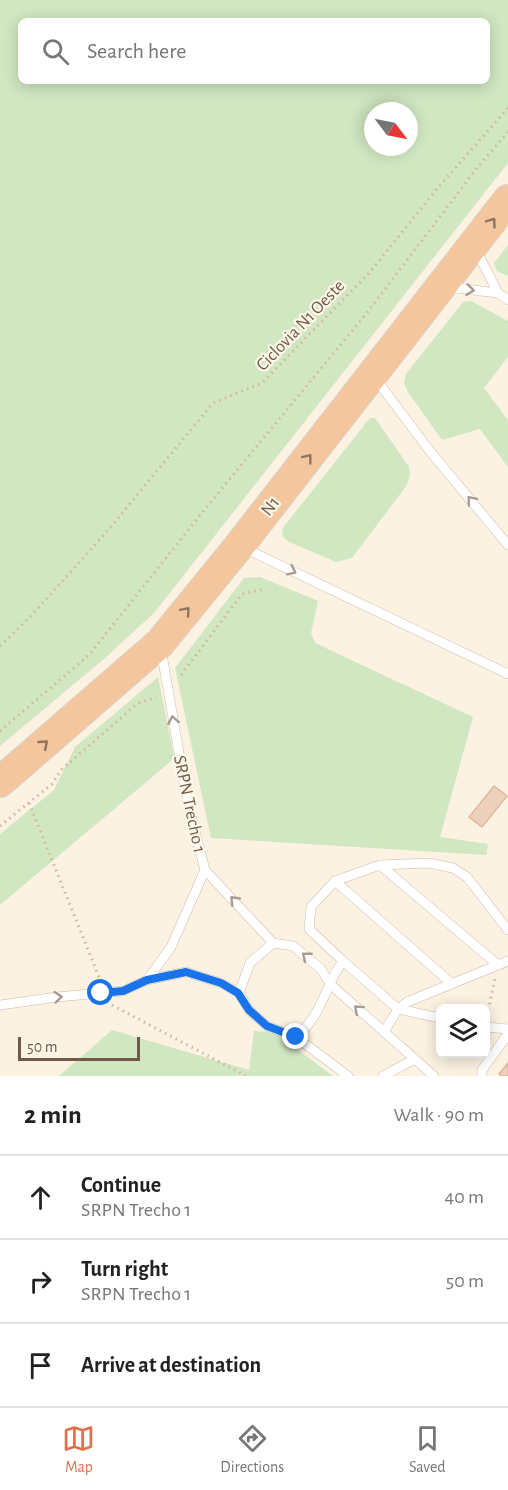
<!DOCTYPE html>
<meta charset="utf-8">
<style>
:root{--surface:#fff;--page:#f2f2f2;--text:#222;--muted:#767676;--line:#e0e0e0;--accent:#de724e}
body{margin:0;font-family:"Alegreya Sans",sans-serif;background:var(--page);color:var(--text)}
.controls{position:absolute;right:18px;bottom:18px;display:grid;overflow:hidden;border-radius:9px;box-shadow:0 3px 15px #0003}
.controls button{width:54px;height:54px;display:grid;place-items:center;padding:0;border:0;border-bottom:2px solid var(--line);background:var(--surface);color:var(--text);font:30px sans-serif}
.compass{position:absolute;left:364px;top:102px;width:54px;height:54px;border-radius:50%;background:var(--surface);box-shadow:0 3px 15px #0003;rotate:122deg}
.scale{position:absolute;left:18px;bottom:15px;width:122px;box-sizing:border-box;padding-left:6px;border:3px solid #70594a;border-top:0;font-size:16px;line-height:21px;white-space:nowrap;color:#70594a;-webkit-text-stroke:4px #fef6e8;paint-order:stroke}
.stop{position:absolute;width:18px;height:18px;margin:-14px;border:4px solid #1a73e8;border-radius:50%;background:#fff}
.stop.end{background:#1a73e8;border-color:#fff;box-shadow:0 2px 6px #0008}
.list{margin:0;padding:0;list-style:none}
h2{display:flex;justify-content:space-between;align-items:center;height:78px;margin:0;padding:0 24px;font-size:26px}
h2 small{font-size:20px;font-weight:400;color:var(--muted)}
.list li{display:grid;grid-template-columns:39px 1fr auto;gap:18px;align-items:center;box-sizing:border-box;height:84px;padding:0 24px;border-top:2px solid var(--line)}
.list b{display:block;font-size:22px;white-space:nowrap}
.list p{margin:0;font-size:20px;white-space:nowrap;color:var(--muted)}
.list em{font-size:20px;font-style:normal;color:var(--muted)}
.icon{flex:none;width:33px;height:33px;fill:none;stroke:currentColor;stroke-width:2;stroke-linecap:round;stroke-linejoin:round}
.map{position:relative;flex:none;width:508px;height:1076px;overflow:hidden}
.search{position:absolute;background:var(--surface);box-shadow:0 3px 15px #0003;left:18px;right:18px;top:18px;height:66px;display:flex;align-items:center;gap:15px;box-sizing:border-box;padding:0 21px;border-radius:9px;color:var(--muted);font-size:22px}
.sheet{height:330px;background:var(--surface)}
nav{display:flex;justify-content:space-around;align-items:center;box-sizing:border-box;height:84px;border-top:2px solid var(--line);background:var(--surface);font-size:16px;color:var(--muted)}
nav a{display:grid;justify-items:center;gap:3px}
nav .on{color:var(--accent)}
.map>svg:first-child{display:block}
</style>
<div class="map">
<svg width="508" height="1076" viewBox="0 0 508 1076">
<rect width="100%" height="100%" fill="#fbf2e2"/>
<g fill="#d0e7c2" fill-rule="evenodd">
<path d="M0,0H508V163L154,613L105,658L0,746ZM21,21H487V81H21ZM373,111H409V147H373Z"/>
<polygon points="508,245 508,276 497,271 494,263"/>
<polygon points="471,301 508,321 508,357 484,388 508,420 508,467 480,429 442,440 408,392 404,383 406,374 463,302"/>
<polygon points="370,418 375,418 409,467 410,475 407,485 352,558 336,562 289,542 283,537 282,529"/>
<polygon points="260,577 318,601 311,633 315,643 473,717 440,837 488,844 486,855 211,838 175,668 244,578"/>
<polygon points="158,677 174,756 170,762 0,905 0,834 54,790 75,747"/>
<polygon points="112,1030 249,1070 254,1031 274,1032 333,1076 59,1076"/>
</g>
<g fill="#eed1bc" stroke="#e0b89d" stroke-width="1.5">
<polygon points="494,786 507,796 482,827 469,817"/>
<polygon points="508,1063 508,1076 502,1076 499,1074"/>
</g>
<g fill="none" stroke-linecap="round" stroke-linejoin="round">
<g stroke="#cdbcad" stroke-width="10">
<g id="service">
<polyline points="476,250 498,293"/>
<polyline points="447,287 498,293 508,300"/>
<polyline points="375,378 429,450 508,545"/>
<polyline points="244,548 508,674"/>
<polyline points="161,649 187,799 205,870 273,943 293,946 321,969 330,984 434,1076"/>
<polyline points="380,865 498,965"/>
<polyline points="335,881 452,984"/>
<polyline points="343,961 309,929 311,907 335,881 380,865 429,863 453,868 467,877 508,930"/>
<polyline points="147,980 171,947 205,870"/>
<polyline points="239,993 250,963 273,943"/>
<polyline points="0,1005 57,997 123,991 147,980 186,972 221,983 239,993 249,1010 267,1026 296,1037 348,1076"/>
<polyline points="486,1027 508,1029"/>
<polyline points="384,1032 398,1009 407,1002 508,961"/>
<path d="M296,1037C324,1013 323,988 343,961L398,1009L440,1018"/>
<polyline points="383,1076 415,1059"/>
<polyline points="482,1076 482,1070 508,1034"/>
</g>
</g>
<g stroke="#dad4d0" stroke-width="32">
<polyline id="trunk" points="0,782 160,643 239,546 508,200"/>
</g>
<g stroke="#d3b59f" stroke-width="3" stroke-dasharray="1.5 4.5" stroke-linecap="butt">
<polyline points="0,646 32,615 109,529 213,403 262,383 370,272 436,190 508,108"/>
<polyline points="181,675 242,594 264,589"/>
<polyline points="0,731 89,655 205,509 366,314 477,168 508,132"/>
<polyline points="29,803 99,977 100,982"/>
<polyline points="0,826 52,784 61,770 137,704 156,697"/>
<polyline points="112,1005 246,1076"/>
<polyline points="487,1016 495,979"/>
</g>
<use href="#service" stroke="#fff" stroke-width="9"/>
<use href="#trunk" stroke="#f4c69d" stroke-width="30"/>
</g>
<defs><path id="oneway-chevron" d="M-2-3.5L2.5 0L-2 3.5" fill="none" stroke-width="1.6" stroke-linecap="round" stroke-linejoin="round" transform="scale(1.5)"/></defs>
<g stroke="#91745f">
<use href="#oneway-chevron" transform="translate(492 222) rotate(-54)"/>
<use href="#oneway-chevron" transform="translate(308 458) rotate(-52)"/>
<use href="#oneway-chevron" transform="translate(186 611) rotate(-50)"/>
<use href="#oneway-chevron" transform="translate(44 744) rotate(-41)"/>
</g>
<g stroke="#a99b92">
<use href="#oneway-chevron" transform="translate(470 290) rotate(7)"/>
<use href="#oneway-chevron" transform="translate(471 500) rotate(-130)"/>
<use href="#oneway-chevron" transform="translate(292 571) rotate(26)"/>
<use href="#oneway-chevron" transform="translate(173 720) rotate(-100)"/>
<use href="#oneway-chevron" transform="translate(234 900) rotate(-134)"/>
<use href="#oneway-chevron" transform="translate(306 956) rotate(-141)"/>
<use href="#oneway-chevron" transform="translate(58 997) rotate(-6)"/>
<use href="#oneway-chevron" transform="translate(358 1009) rotate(-138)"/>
</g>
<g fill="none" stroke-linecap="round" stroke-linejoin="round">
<polyline stroke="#1a73e8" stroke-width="8" points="101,993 123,991 147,980 186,972 221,983 238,993 249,1010 267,1026 296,1037"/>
</g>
<g text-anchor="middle" stroke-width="4.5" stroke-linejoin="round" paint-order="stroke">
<g font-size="18" fill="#70594a" stroke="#fef6e8">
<text transform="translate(300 325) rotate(-46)" y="6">Ciclovia N1 Oeste</text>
<text transform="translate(270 506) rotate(-52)" y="6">N1</text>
<text transform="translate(190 804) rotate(78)" y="6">SRPN Trecho 1</text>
</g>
</g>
</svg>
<div class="controls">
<button><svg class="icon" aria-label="layers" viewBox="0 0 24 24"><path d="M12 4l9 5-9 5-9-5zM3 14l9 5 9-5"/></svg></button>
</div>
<svg class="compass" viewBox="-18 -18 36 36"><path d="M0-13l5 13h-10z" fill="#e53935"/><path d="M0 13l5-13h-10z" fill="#767676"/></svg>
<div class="scale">50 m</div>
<div class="stop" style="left:101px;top:993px"></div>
<div class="stop end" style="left:296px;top:1037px"></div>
<div class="search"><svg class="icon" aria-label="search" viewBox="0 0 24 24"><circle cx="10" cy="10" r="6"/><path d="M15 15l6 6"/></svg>Search here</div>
</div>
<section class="sheet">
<h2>2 min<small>Walk · 90 m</small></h2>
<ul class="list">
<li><svg class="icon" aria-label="ahead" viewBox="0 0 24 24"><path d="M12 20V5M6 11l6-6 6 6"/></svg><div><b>Continue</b><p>SRPN Trecho 1</p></div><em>40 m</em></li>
<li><svg class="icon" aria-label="right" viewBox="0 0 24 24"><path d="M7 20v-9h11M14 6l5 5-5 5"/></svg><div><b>Turn right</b><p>SRPN Trecho 1</p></div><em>50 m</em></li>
<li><svg class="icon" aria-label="arrive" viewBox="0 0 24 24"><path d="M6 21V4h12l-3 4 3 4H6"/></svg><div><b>Arrive at destination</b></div></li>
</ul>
</section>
<nav>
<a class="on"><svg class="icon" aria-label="map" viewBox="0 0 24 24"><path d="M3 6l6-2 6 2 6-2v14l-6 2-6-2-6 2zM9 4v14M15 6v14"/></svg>Map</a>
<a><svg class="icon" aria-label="directions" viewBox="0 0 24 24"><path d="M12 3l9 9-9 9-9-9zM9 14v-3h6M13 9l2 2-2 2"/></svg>Directions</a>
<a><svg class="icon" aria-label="saved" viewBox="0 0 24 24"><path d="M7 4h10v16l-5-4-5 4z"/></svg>Saved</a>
</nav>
